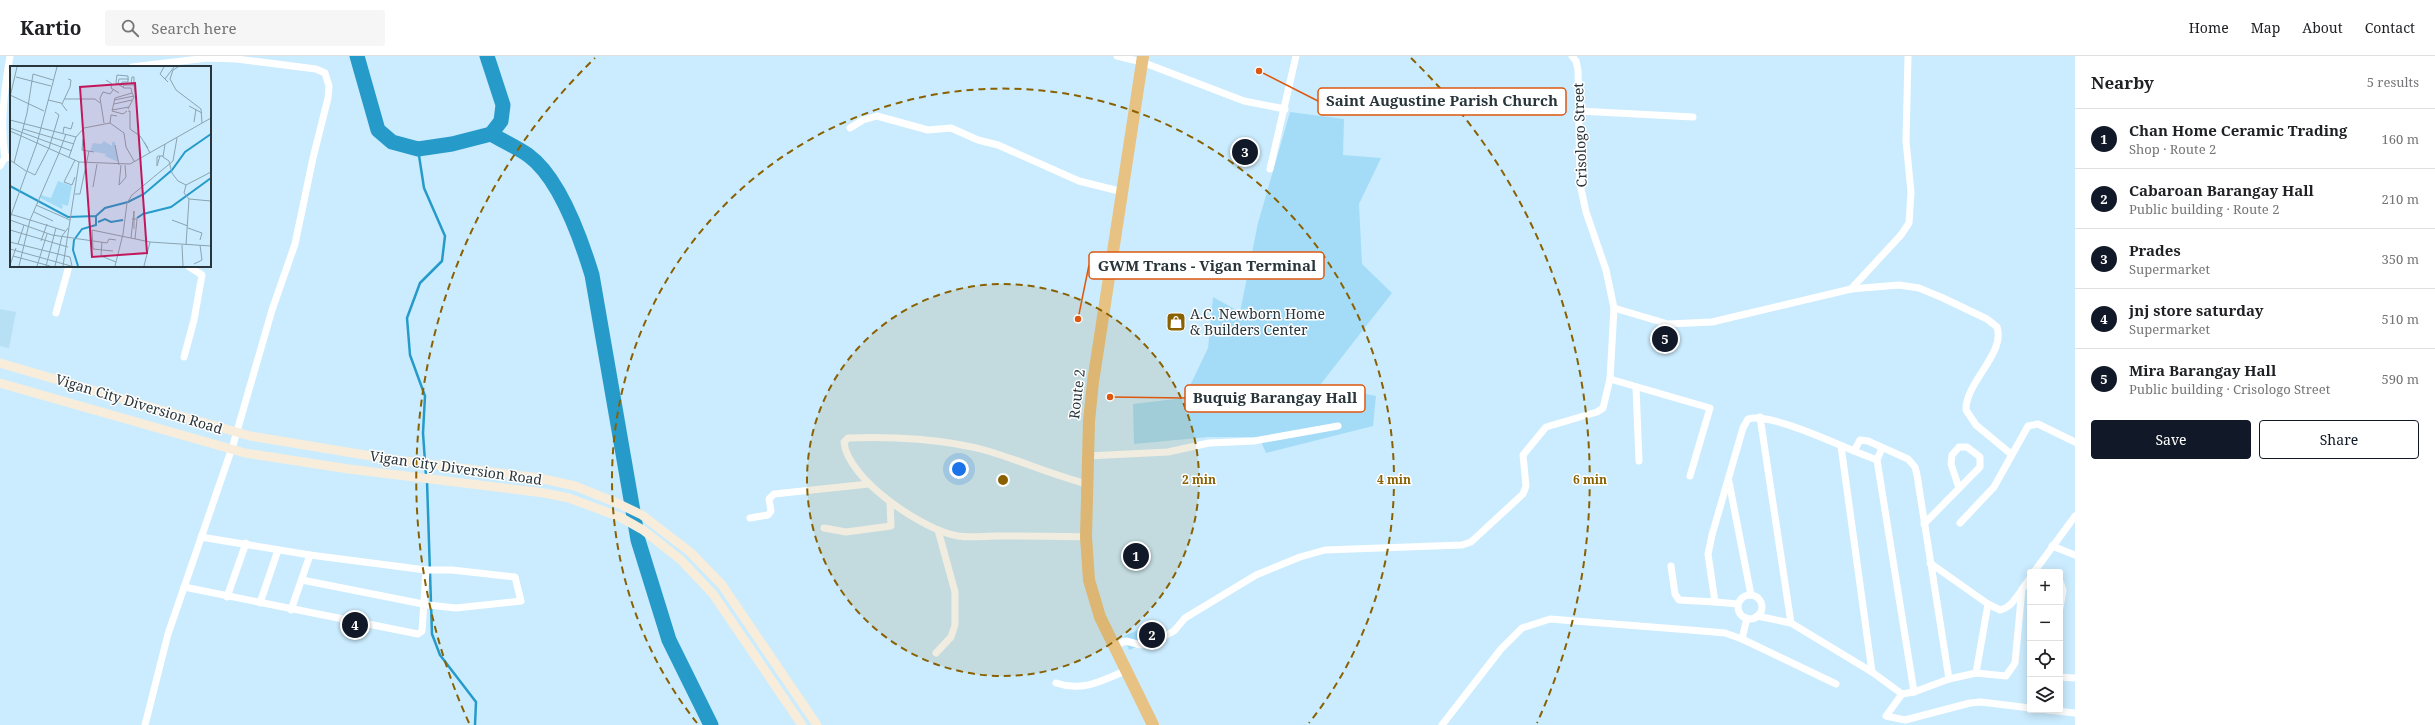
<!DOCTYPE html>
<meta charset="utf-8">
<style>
:root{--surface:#fff;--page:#f6f6f6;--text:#202124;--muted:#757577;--line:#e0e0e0;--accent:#111827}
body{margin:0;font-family:"Noto Serif",serif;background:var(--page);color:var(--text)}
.controls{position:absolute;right:12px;bottom:12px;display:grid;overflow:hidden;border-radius:4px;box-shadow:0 2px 10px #0003}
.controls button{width:36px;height:36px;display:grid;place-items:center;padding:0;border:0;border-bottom:1px solid var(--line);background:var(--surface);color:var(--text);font:20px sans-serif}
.you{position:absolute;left:959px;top:413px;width:14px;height:14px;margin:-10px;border:3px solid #fff;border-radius:50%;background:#1a73e8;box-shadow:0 0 0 6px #1a73e833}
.badge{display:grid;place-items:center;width:26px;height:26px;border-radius:50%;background:var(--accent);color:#fff;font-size:13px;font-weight:700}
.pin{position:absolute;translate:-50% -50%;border:2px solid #fff;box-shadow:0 1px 4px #0006}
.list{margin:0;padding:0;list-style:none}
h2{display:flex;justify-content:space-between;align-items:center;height:52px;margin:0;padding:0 16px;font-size:17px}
h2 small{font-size:13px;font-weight:400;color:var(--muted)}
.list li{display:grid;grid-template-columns:26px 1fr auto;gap:12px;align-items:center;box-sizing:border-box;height:60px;padding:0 16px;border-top:1px solid var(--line)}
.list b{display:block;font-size:15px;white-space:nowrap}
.list p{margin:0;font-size:13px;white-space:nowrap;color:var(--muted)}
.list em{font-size:13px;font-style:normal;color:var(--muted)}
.actions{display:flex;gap:8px;padding:12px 16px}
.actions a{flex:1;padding:9px 0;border:1px solid var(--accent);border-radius:4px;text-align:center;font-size:14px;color:var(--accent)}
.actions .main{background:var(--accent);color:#fff}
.icon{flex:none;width:22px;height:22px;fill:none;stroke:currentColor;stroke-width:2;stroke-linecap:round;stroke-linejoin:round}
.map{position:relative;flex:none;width:2075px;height:669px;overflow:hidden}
header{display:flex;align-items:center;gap:24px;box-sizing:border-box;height:56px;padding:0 20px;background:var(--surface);border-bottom:1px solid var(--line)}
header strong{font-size:19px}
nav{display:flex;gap:22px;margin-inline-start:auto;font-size:14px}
.search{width:280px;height:36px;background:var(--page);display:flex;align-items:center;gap:10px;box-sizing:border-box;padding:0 14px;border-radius:4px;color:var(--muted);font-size:15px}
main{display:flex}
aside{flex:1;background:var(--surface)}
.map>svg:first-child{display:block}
</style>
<header>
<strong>Kartio</strong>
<div class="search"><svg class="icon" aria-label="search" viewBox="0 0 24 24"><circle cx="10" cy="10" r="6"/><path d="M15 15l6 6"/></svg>Search here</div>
<nav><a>Home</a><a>Map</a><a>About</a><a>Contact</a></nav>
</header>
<main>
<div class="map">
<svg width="2075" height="669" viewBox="0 0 2075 669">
<rect width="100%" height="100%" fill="#cbecfe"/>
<polygon fill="#b7e0f5" points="0,253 16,256 9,292 0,290"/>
<g fill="#a4dcf8">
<polygon points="1290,56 1344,63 1343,99 1381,102 1359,148 1362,208 1392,237 1320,329 1376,340 1373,370 1266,397 1259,381 1208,381 1134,388 1133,348 1184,342 1208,292 1213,241 1240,256 1258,167"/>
<polygon points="1143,572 1148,586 1129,594 1124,580"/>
</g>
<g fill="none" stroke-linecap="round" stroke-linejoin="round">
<g stroke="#269bca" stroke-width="2.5">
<polyline points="418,93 424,132 445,180 442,205 420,227 407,262 410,299 425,340 423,377 426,420"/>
<polyline points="427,425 432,578 440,599 476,646 475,669"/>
</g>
<g stroke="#269bca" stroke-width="15">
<polyline points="357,0 378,74 392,86 418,93 452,88 491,78 501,65 503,49 487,0"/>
<path d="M491,78C503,85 516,91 528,99C560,122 581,183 592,219L638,484L669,584L711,669"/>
</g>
<g stroke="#fff" stroke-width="7">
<polyline points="1117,0 1142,6 1244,45 1285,53"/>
<polyline points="132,11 207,2 237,3 316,13 325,17 329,30 328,42 313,102 295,188 272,254 233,389 168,578 145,669"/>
<polyline points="1579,55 1693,61"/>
<polyline points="850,72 863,64 877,60 928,74 951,72 978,84 998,89 1079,125 1123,136"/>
<path d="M5,102C0,68 4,35 10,0"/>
<polyline points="0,110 5,102 11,101"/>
<polyline points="1270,113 1296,0"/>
<polyline points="1851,233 1901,179 1909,167 1911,136 1906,85 1908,0"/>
<path d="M1614,252L1668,268L1712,266L1851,233L1899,229L1919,232L1943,242L1987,263L1997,271C2006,297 1965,327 1966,354L1976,369L2011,398"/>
<polyline points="56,257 69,210"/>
<polyline points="184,301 194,264 202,219 188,210"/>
<polyline points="1610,323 1710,352 1690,420"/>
<polyline points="1636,331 1639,405"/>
<polyline points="1760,361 1791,567"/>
<polyline points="1841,390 1872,616"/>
<polyline points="1882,392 1877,404 1914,636"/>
<polyline points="1854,395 1877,404"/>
<polyline points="1087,400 1168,396 1209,387 1254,385 1338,370"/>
<polyline points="1729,426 1751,539"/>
<polyline points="750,462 768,459 771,455 769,443 774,438 869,428"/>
<polyline points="1960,467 1994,431 2028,370 2038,368 2075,386"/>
<polyline points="1924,468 1980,411 1980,401 1967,391 1959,391 1952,399 1951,408 1959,432"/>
<polyline points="824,472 846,476 891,470 890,446"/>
<polyline points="201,481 310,499 426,514 452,514 515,521 521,545 456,552 428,549 302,524"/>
<path d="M1086,481C1056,480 1027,480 998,480C985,480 971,482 958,480C924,475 847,423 844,386L848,382C891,380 946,383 988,395C1021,405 1053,419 1087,428"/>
<polyline points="2052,490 2075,499"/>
<polyline points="1930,507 1988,548 1976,617"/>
<polyline points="1671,510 1675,538 1679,544 1715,546"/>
<polyline points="2034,516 2075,460"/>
<polyline points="2060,525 2063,534 2060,552"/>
<polyline points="184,531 418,578 422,575 426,514"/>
<circle cx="1750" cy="551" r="12"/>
<polyline points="227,541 246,487"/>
<polyline points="260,547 278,494"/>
<path d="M1738,548L1715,546L1708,498L1712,479L1743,372L1748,363C1768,356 1832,386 1854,395L1860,384L1868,385L1908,403L1915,411L1917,419L1949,623L1914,636L1902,638L1872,616L1791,567L1757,560"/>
<path d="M1988,548L2000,554C2011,551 2015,543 2021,535"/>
<polyline points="291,554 310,499"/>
<polyline points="1742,583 1836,628"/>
<polyline points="1114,590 1126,585 1141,589 1155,585 1174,575 1185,562 1256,519 1300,501 1325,494 1462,489 1471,486 1523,438 1526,430 1523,399 1546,371 1597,356 1603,352 1610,323 1614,252 1606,214 1586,156 1580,128 1578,14 1576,5 1572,0"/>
<polyline points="936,597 951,581 955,569 955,536 938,474"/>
<polyline points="2060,621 2075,622"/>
<polyline points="1949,623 1976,617 2006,620 2015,607 2022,533 2030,522"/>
<path d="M1056,627C1082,636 1102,625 1125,615"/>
<polyline points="1902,638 1886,660 1905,664 1970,647 1981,646 2030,652"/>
<polyline points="2047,654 2075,657"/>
<polyline points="1442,669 1501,593 1522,572 1550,563 1690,574 1725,577 1742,583 1747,562"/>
</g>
<g stroke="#f8edda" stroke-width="9">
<polyline points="0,307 250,380 389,403 539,422 575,430 617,447 642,459 690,496 722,529 817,669"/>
<polyline points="0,327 245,397 349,413 544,437 569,442 620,461 643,474 681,504 713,538 802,669"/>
</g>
<polyline stroke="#e7c282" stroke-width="12" points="1143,0 1093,326 1089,365 1086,481 1089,524 1100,561 1153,669"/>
</g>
<circle cx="1003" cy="424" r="196" fill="#896100" fill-opacity=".12"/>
<g fill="none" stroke="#896100" stroke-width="2" stroke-dasharray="7 5">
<circle cx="1003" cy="424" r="196"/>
<path d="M697 667A391 391 0 1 1 1309 667"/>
<path d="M469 667A587 587 0 0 1 595 2M1411 2A587 587 0 0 1 1537 667"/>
</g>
<defs>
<g id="shop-square" transform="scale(1)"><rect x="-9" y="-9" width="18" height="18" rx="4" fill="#896100" stroke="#fff"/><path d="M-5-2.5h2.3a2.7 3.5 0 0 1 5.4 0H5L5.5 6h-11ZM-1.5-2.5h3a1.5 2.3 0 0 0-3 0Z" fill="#fff"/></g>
</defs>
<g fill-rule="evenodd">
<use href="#shop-square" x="1176" y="266"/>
</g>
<g text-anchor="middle" stroke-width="3" stroke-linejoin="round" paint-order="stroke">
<g font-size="14" fill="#28353b" stroke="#fff">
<text transform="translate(1580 79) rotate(-92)" y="5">Crisologo Street</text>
<text transform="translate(1077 338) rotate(-83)" y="5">Route 2</text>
<text transform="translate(139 348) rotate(17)" y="5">Vigan City Diversion Road</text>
<text transform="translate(456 412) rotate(8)" y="5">Vigan City Diversion Road</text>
</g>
<g font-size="14" fill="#28353b" stroke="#fff" text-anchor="start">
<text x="1190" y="263">A.C. Newborn Home<tspan x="1190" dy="16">&amp; Builders Center</tspan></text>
</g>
</g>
<g transform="translate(10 10)">
<rect width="201" height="201" fill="#cbecfe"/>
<path d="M94,75L102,80V76H105L108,96L95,90L96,88L80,85L83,77L91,78ZM48,115L62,120L58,140L51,138L53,140L52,143L30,132L31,129L41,132Z" fill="#a4dcf8"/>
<path fill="none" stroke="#269bca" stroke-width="2" d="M0,120L58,151L86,150M86,150L95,142L118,136L134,128L162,104L175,86L201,68M127,152L133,148L161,141L201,112M88,156L95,153L101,156L113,154M68,200L63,184L64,174L72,163L86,159V150"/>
<path fill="none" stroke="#8aa3b0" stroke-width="1" d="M47,1L27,77L69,96L120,98L201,52M154,1L150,8L158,16M168,1L163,4L160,13L166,24L191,43L192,57M6,11L41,20M155,13L164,1M96,14L102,18L101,22L109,27M108,18L109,13H119M121,19L122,11H124V19M111,20L112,16H118V10L107,9L106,16V17L111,20L114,22H121L122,27M113,21L114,19H124L126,32M0,29L34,45M0,31L7,1M55,33H85L90,37M38,34L51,37L57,45M104,34L124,30M52,38L60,21L61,14L58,13M104,38L122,34M179,40L192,47M102,44L119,41M117,45L113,48L102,45L105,32L122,27L124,31L118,43M118,45H120V63L130,70L138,82M0,54L66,71M184,56L186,43M94,57L90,32L93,26L100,28L103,24M100,57L101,49L107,50M0,62L62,85M13,63L64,78M0,65L27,77L0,152M53,67L54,61L61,63L63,56M73,73L72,84L84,86M134,76L140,87M155,78L153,91L159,95L162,107L168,115L176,119M105,79L109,99M49,87L56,68M150,90L147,100V91L148,90H153M59,91L66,71L74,62L100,57L114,67L116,81L124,95M0,94L16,105M65,94L54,116L62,119L65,111M4,97L17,47L23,8L43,14M111,99L109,119L116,111L115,99M17,105L25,109L39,82L49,49L45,46M201,106L176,119L174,127L179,133L201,135M83,121L87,98M65,128H70L79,85M26,139L60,154M24,146L43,155M0,148L20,154L49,87M122,153H127L125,173M0,154L42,169L97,177L99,173L106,174M162,154L178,160M178,162L192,167L190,174M124,163V145M0,164L58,181M121,172L124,145M31,175L37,158M0,176L60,191L62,200M92,176L91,190L106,196M8,178L14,159M172,179L173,200M176,179L179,133M0,183L61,200M103,185L83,183L82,164L140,176L201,180M3,190L40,200M184,198L192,194L190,179M0,199L6,182M9,200L20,154L55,165M27,200L37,168M36,200L46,162M45,200L52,170L58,162M53,200L69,96M105,200L113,168L117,137L122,129L163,95L167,72M134,200L140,176"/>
<path fill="#c2185b" fill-opacity="0.15" stroke="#c2185b" stroke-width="2" d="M125,17L137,187L82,191L70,21Z"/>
<rect width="201" height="201" fill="none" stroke="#28353b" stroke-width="2"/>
</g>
<circle cx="1003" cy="424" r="6" fill="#896100" stroke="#fff" stroke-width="2"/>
<g font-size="12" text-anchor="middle" font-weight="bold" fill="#896100" stroke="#fff" stroke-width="3" stroke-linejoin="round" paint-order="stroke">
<text x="1199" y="428">2 min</text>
<text x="1394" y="428">4 min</text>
<text x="1590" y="428">6 min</text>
</g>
<path fill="none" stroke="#de570e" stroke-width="1.5" d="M1259 15L1318 45M1078 263L1089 209M1110 341L1185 342"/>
<g fill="#de570e" stroke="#fff" stroke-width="1.5">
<circle cx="1259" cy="15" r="4"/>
<circle cx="1078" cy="263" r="4"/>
<circle cx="1110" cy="341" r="4"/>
</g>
<g fill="#fff" stroke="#de570e" stroke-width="1.5">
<rect x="1318" y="32" width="248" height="27" rx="4"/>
<rect x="1089" y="196" width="235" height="27" rx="4"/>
<rect x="1185" y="329" width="180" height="27" rx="4"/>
</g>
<g font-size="15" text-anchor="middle" font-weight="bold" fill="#28353b">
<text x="1442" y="50">Saint Augustine Parish Church</text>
<text x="1207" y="215">GWM Trans - Vigan Terminal</text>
<text x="1275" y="347">Buquig Barangay Hall</text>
</g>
</svg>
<div class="controls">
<button>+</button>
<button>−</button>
<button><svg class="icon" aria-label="locate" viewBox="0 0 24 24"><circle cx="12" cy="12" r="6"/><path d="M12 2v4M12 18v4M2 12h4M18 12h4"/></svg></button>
<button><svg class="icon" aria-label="layers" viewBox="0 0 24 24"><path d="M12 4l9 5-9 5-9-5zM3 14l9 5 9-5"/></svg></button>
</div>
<div class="you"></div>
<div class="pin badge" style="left:1136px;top:500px">1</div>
<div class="pin badge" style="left:1152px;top:579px">2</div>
<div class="pin badge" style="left:1245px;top:96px">3</div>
<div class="pin badge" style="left:355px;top:569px">4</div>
<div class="pin badge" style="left:1665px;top:283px">5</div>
</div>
<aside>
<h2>Nearby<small>5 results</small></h2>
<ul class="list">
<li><span class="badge">1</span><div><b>Chan Home Ceramic Trading</b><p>Shop · Route 2</p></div><em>160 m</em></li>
<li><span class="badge">2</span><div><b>Cabaroan Barangay Hall</b><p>Public building · Route 2</p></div><em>210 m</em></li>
<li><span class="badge">3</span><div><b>Prades</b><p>Supermarket</p></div><em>350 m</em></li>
<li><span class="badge">4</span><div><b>jnj store saturday</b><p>Supermarket</p></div><em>510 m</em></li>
<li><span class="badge">5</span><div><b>Mira Barangay Hall</b><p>Public building · Crisologo Street</p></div><em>590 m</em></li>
</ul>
<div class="actions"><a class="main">Save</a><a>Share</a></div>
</aside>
</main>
